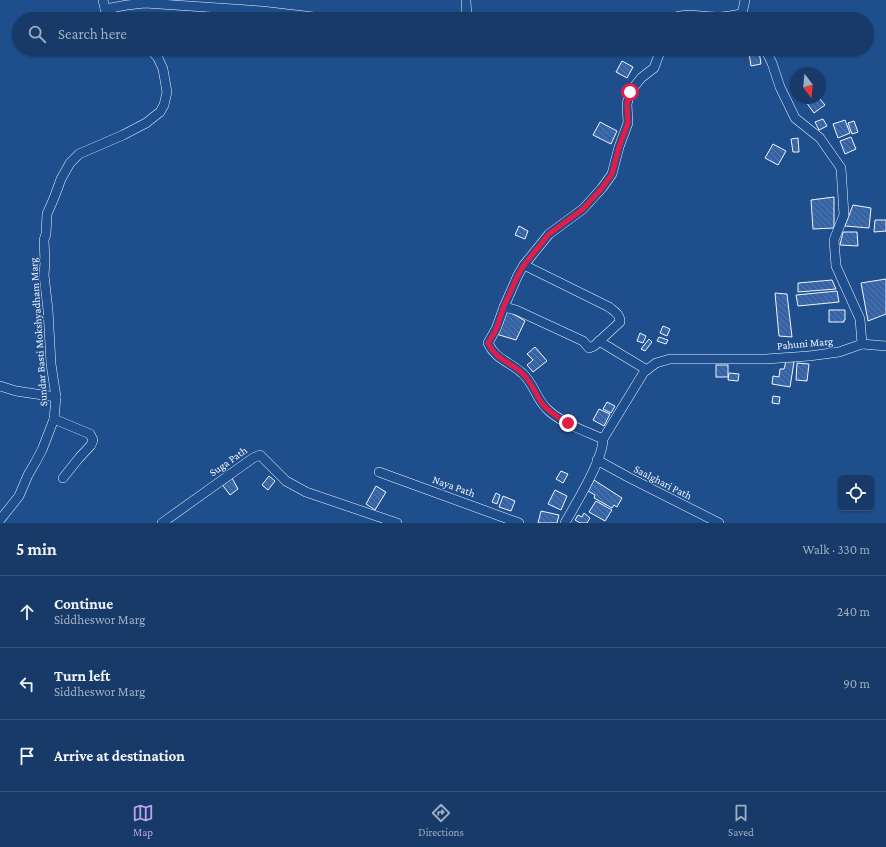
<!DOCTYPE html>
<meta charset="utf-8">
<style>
:root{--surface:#173a69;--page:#244571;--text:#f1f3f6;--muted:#9eadc0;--line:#36547d;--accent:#bca0f2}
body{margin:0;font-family:"Crimson Pro",serif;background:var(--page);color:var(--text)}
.controls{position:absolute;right:12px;bottom:12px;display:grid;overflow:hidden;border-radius:6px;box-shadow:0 1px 3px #0004}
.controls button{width:36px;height:36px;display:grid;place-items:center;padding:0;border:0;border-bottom:1px solid var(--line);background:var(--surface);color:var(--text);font:20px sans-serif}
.compass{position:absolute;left:790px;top:68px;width:36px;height:36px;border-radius:50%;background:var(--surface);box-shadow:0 1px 3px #0004;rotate:164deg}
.stop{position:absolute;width:12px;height:12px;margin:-9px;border:3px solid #e11d48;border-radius:50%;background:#fff}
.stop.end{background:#e11d48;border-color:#fff;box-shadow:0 1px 4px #0008}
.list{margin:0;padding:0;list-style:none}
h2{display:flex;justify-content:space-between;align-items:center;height:52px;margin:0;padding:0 16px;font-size:17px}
h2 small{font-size:13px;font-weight:400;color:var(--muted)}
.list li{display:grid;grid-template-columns:26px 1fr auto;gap:12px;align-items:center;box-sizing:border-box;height:72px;padding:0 16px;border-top:1px solid var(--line)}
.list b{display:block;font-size:15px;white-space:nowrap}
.list p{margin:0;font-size:13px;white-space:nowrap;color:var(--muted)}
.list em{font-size:13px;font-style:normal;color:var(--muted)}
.icon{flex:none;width:22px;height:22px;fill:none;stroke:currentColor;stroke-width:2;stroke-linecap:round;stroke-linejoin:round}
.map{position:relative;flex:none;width:886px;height:523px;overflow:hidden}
.search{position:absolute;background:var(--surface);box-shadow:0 1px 3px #0004;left:12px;right:12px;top:12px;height:44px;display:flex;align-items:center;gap:10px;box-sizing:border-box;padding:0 14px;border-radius:22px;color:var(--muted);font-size:15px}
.sheet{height:268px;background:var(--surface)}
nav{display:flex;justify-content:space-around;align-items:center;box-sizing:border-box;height:56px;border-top:1px solid var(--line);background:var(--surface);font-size:11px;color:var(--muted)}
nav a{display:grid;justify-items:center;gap:2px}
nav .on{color:var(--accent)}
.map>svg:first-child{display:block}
</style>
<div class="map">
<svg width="886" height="523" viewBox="0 0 886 523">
<defs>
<pattern id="building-back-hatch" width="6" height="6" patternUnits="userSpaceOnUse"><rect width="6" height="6" fill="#3563a3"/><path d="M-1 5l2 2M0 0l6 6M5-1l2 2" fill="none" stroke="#537ab1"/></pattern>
</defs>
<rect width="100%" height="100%" fill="#1f4e8c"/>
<g fill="url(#building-back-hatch)" stroke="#f2f6ff">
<polygon points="759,51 761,64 751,66 749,53"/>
<polygon points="622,61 633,67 627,78 616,72"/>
<polygon points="812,98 819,98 825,105 814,113 806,102"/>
<polygon points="823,119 827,126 819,130 815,122"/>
<polygon points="845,120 850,133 838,138 833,124"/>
<polygon points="854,121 858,132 852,134 848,123"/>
<polygon points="600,122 617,131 611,144 593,135"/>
<polygon points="851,137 856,149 845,154 840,141"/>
<polygon points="798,138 799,152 793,152 791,139"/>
<polygon points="773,144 786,151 778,165 765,158"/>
<polygon points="834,197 834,228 813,229 811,200"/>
<polygon points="853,205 871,208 869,228 845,226"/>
<polygon points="875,220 886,220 886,231 874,232"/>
<polygon points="519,226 528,231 525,239 515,235"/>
<polygon points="843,232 857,232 858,246 840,245"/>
<polygon points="886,279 886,314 868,321 861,283"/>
<polygon points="832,280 836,289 798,292 798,283"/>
<polygon points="837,291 839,302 798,306 796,295"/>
<polygon points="775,293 787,294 792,337 779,336"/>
<polygon points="507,310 525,321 516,340 496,334"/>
<polygon points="829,310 845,310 845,320 844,320 844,322 829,322"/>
<polygon points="663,326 670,329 667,336 660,333"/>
<polygon points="640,333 646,336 643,343 637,341"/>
<polygon points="659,337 668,340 666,344 657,341"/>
<polygon points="649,339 652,342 645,351 641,349"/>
<polygon points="535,347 547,361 533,372 527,365 533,360 527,354"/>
<polygon points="786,361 794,362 790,387 772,384 773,376 779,377 780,369 784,369"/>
<polygon points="797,363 809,364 807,381 796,380"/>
<rect x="716" y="365" width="12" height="12"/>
<polygon points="729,373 739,374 738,381 728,380"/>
<polygon points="773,396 780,397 779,404 772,403"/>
<polygon points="607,402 615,406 611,413 603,409"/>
<polygon points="599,409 610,414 604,426 593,420"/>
<polygon points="561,471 568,474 563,483 556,479"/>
<polygon points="269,476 275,481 268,490 262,485"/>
<polygon points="232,478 238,489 230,495 221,483"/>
<polygon points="594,480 622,498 617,507 614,505 612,508 594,498 595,495 588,491"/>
<polygon points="376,486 386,492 375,510 366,504"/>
<polygon points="555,490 567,496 561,510 548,504"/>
<polygon points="496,493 500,495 497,504 492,502"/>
<polygon points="503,496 515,501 511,511 499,507"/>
<polygon points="596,501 612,510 605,521 589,512"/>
<polygon points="541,511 559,515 557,523 538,523"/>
<polygon points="584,513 590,518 587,523 580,523 575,520 578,515 582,517"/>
</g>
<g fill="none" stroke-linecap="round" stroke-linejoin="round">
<g stroke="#f2f6ff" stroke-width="10">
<g id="minor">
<polyline points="103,0 105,9 118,19"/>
<polyline points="466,0 467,19"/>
<polyline points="745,0 742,14 746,19"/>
<polyline points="105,9 127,5 145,3 262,11 331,19"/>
<path d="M670,19C686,12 700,17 717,17C725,17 733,15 742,14"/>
<path d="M504,307L516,310L583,341L589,348L594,346L620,322C620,314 615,312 609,307L524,265"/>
<polyline points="599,341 647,370"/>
<polyline points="862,344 886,346"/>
<polyline points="0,386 16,391 56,397"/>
<polyline points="54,419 90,434 93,440 91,445 79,458 63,478"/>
<path d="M603,439C585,431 559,422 546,408C536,398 533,382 522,373C509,361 496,360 488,343L496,329L504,307L518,275L524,265L549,234L583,209L602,188L612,174L619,147L628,123L627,104L630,92L641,78L654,68L661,49"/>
<polyline points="597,460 628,477 719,523"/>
<polyline points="379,472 519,523"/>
<polyline points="0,520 19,496 28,475 35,463 42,450 54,419 56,397 51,364 48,310 44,275 45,262 44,240 46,234 47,214 54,198 61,179 70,163 79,154 123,135 146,123 160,112 164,105 167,92 163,69 158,58 150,49"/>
<polyline points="162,523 253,458 260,455 286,481 306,492 397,523"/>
<path d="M565,523C576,503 603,460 603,439L644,372L656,363L670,359H766L809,356L839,352L862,344L860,319L836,266L834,240L844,215L841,168L820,138L795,118L780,87L772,63L765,49"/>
</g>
</g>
<use href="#minor" stroke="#1f4e8c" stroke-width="9"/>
</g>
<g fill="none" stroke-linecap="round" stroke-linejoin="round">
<path stroke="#e11d48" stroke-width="5" d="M568,423C558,417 548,412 541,402C535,393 531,381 522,373C509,361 497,361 488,343L496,330L504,306L518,275L524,265L549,234L583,209L602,188L612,174L619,147L628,123L627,104L630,92"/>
</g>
<g text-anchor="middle" stroke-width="3" stroke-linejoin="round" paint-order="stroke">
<g font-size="11" fill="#f2f6ff" stroke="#1f4e8c">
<text transform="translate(38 332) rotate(-94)" y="4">Sundar Basti Mokshyadham Marg</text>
<text transform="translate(805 343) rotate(-5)" y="4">Pahuni Marg</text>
<text transform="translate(228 461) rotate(-35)" y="4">Suga Path</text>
<text transform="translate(663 482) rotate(27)" y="4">Saalghari Path</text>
<text transform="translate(454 486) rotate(20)" y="4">Naya Path</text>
</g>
</g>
</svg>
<div class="controls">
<button><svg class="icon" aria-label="locate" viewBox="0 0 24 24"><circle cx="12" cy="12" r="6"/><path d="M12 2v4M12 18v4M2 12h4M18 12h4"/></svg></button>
</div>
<svg class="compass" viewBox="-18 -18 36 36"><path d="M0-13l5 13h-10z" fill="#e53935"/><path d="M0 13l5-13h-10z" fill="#9eadc0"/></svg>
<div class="stop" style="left:630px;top:92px"></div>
<div class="stop end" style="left:568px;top:423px"></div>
<div class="search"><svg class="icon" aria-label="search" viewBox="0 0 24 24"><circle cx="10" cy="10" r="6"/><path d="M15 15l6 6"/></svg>Search here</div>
</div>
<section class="sheet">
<h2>5 min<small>Walk · 330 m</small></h2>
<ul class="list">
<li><svg class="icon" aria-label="ahead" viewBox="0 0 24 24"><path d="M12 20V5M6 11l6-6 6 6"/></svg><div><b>Continue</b><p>Siddheswor Marg</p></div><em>240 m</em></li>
<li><svg class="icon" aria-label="left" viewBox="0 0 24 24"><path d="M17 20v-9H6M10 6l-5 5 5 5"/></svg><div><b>Turn left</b><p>Siddheswor Marg</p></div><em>90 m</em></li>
<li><svg class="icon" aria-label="arrive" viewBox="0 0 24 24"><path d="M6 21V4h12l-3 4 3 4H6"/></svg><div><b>Arrive at destination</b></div></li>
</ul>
</section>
<nav>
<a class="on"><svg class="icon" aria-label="map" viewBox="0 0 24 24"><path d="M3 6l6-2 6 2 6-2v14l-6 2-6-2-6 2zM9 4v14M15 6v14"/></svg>Map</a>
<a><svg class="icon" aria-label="directions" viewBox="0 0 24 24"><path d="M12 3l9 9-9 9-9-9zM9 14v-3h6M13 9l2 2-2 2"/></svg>Directions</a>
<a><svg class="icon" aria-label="saved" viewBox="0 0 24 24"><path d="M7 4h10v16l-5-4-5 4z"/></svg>Saved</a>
</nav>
